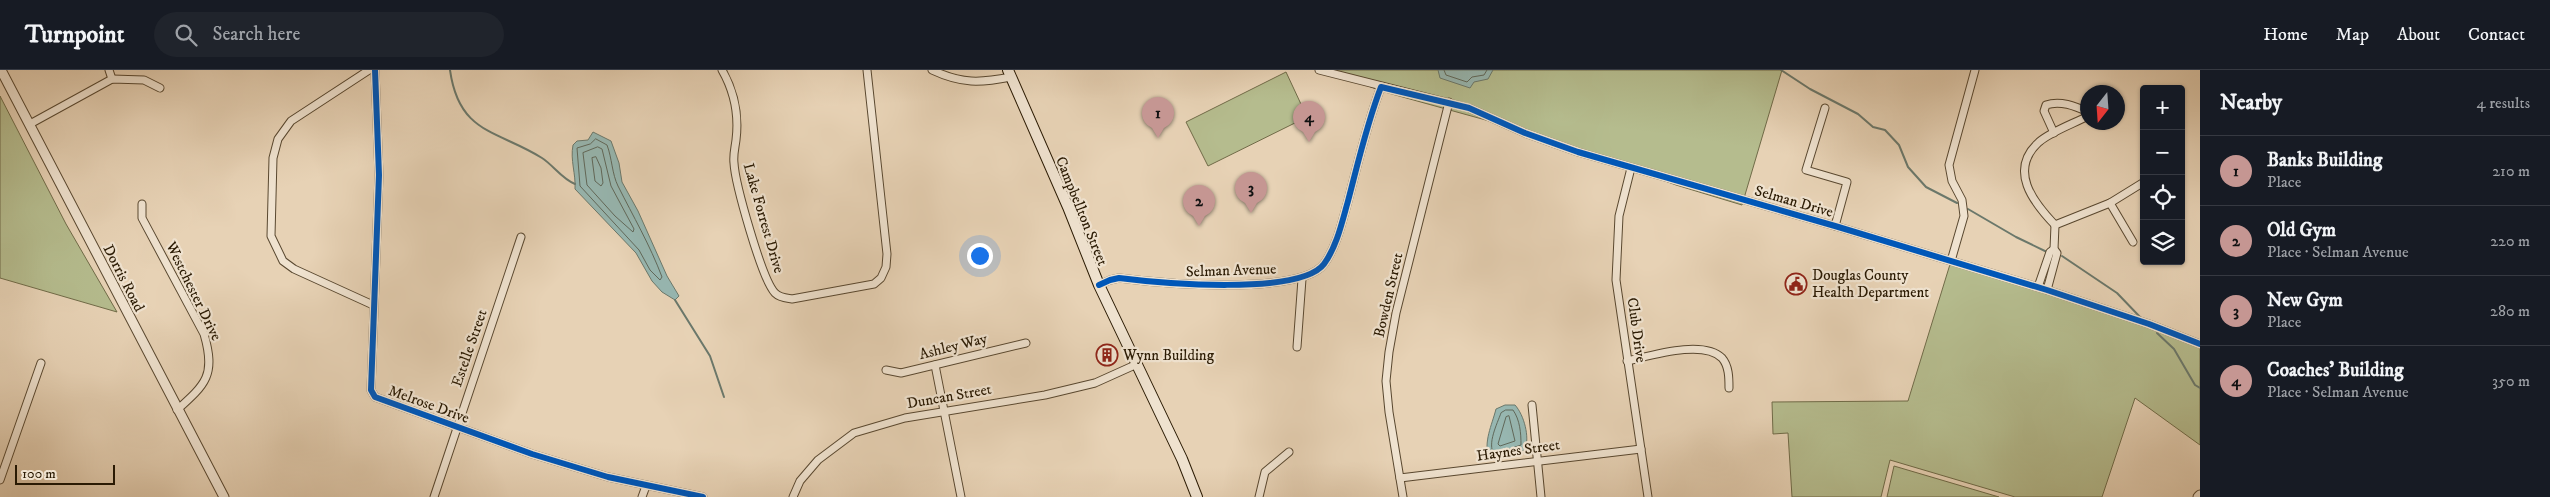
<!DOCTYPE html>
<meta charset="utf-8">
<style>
:root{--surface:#171b24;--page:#20242c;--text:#f1f3f6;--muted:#9ea1a6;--line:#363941;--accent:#c59692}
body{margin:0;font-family:"IM FELL DW Pica",serif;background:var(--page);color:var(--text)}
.controls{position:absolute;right:15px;top:15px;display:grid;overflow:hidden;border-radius:5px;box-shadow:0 1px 4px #0004}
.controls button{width:45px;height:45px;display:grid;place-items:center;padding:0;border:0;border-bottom:1px solid var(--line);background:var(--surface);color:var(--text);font:25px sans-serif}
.compass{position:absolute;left:2080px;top:15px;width:45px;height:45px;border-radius:50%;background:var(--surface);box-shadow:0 1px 4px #0004;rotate:197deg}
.scale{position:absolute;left:15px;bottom:12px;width:100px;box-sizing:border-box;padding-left:5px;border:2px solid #2a1a03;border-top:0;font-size:14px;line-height:18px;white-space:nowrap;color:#2a1a03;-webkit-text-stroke:4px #efe2cf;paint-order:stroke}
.you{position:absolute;left:979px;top:185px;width:18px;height:18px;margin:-12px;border:4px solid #fff;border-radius:50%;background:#1a73e8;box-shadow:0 0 0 8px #1a73e833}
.badge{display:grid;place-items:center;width:32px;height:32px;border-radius:50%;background:var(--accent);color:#111;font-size:16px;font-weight:700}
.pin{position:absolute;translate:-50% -41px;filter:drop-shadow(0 1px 2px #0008)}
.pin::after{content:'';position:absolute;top:26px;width:18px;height:15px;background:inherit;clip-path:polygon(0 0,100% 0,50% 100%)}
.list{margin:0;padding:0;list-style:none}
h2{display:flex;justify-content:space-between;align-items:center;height:65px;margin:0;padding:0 20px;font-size:21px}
h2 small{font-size:16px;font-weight:400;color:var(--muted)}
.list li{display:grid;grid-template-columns:32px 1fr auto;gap:15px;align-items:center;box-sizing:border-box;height:70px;padding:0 20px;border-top:1px solid var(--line)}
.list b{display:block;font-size:19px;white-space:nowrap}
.list p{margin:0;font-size:16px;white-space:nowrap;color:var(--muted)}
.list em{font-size:16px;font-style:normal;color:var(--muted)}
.icon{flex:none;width:28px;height:28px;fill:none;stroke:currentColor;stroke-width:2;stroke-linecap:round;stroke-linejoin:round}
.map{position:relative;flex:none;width:2200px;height:427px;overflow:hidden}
header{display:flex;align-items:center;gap:30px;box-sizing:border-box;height:70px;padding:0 25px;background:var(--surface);border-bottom:1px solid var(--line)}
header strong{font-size:24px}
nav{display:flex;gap:28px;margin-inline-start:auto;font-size:18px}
.search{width:350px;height:45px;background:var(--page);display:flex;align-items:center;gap:12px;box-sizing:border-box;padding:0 18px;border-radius:28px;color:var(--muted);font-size:19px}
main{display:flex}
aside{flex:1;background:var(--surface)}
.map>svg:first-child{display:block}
</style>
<header>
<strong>Turnpoint</strong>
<div class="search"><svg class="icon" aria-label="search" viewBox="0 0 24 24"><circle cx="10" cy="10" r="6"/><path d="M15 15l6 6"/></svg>Search here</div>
<nav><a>Home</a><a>Map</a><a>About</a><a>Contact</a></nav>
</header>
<main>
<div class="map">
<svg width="2200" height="427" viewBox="0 0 2200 427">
<rect width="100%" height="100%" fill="#e7d2b5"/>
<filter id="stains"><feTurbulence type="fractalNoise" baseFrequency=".004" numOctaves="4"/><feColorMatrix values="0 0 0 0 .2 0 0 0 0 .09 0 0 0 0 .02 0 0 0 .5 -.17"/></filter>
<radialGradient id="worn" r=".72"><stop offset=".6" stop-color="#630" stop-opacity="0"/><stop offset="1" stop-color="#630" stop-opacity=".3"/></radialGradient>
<g fill="#b5bc8e" stroke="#706b48">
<polygon points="1328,0 1782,0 1742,135 1676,115 1547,67 1381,21"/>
<polygon points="1286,2 1307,47 1208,96 1186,52"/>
<polygon points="0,26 66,154 117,242 0,208"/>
<polygon points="1951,191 2200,274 2200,375 2135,328 2102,427 2015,427 1890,390 1881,427 1792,427 1788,363 1773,364 1772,332 1908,331"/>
<polygon points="1894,396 1999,427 1887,427"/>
</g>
<g fill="#97b7b1" stroke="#6b786b">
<polygon points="1438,0 1493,0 1488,9 1474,12 1470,18 1440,8"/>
<path d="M593,62L611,71L619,93L622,112L638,141L667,206L679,226L675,230L662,222L652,211L636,183L575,119C576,104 570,90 573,75L577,71L588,70Z"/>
<path d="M1505,335H1515C1524,345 1530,367 1525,380L1505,387L1489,389C1483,372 1492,355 1496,339Z"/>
</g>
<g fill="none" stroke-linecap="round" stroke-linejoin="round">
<g stroke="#60685a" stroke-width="1">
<polyline points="1444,0 1446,5 1467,12 1472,7 1484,5 1487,0"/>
<path d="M596,69L607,75C612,88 612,104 618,116C633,146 650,175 662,207L660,210L650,200L639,180L580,116L577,78L590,74Z"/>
<polygon points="598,77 602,79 611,116 634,159 633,162 615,146 587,115 583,83"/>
<polygon points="596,87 601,98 603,113 601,116 595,111 592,88"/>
<path d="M1506,340H1513C1520,350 1521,363 1521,375L1494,384C1487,374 1497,354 1501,343Z"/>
<polygon points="1509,346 1515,371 1500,376 1498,374 1506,347"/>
</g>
<g stroke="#6b786b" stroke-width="2">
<path d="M450,0C459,64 497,60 542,88C553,95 562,109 575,114"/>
<polyline points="1781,0 1810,19 1858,44 1873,57 1885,60 1899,75 1908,97 1926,117 1957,133"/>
<polyline points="1968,139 2016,167 2047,182"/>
<polyline points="2062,186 2117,223 2141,248"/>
<polyline points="675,230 710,286 724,327"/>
<polyline points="2157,263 2174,279 2195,315 2200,318"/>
</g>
<g stroke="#594830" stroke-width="9">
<g id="minor">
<polyline points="109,0 112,9"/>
<polyline points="369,0 291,51 278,69 273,88 271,166 283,191 294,199 373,235"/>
<polyline points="375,0 379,105 371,320 375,327 532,384 608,407 703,427"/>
<path d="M722,0C734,21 739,46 736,70C735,78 733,85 734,93C735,113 762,210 775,223C780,228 786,228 792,229L874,214L881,208L886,197L887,184L867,0"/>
<path d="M932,0C962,14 980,13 1011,7"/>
<polyline points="1319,0 1469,38 1525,63 1578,82 1835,156 2047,220 2149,254 2200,274"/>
<polyline points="1825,38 1806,100 1847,112 1835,156"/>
<polyline points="30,54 112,9 144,10 160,18"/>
<path d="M2054,63L2044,41L2046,35C2060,30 2075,36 2088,42"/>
<polyline points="1631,98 1619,146 1616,210 1648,427"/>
<polyline points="2110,133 2133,172"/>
<path d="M142,134V148L204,264C216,305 206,314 177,340"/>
<path d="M2055,155C2033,132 2008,100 2039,72C2052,61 2073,54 2088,46"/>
<polyline points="2055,155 2110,133 2144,112"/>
<polyline points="1951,191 1964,146 1962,130 1952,111 1949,95 1975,0"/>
<path d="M1099,215L1110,210L1119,208C1158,213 1300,226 1324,194C1337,176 1342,152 1348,131C1358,93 1367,53 1381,17"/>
<polyline points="2038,217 2050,182 2054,179"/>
<polyline points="2047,220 2057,183 2054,179 2055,155"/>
<polyline points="1297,277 1302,209"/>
<path d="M1627,291C1650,286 1703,269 1722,288C1729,296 1729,308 1729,318"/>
<polyline points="935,295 961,427"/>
<polyline points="886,300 901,303 1026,273"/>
<polyline points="1532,335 1541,427"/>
<polyline points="1400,408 1641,379"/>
<polyline points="0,410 41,293"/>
<polyline points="434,427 521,167"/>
<polyline points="642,427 646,416"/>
<polyline points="793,427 800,411 818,390 854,363 905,348 1045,325 1095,313 1135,295"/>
<polyline points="1259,427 1265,402 1289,382"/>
<polyline points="1403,427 1389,342 1386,311 1389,282 1396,243 1449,32"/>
</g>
</g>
<g stroke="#594830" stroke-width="11">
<g id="tertiary">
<polyline points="1,0 224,427"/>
<polyline points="2198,427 2200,425"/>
</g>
</g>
<g stroke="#2a1a03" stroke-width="12">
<polyline id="secondary" points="1008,0 1068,137 1099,215 1182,389 1197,427"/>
</g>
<use href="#minor" stroke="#efe2cf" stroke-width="7"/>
<use href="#tertiary" stroke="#efe2cf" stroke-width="9"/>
<use href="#secondary" stroke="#efe2cf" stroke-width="10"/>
<g stroke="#efe2cf" stroke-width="9">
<g id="cycleway">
<polyline points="375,0 379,105 371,320 375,327 532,384 608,407 703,427"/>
<path d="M1099,215L1110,210L1119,208C1158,213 1300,226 1324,194C1337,176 1342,152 1348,131C1358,93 1367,53 1381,17L1469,38L1525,63L1578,82L1835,156L2047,220L2149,254L2200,274"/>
</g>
</g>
<use href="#cycleway" stroke="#0057b8" stroke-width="6"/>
</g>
<defs>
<g id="civic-ring" transform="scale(1.125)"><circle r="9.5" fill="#efe2cf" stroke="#8f2418" stroke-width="1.5"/><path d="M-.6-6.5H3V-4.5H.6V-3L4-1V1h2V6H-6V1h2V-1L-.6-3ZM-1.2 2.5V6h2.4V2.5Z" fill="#8f2418"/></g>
<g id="building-ring" transform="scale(1.125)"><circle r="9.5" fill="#efe2cf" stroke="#8f2418" stroke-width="1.5"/><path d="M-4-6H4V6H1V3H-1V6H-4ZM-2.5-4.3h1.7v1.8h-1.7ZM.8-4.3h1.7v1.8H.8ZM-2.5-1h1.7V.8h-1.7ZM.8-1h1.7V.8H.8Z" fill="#8f2418"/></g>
</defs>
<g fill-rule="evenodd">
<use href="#civic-ring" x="1796" y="214"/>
<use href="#building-ring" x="1107" y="285"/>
</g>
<g text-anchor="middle" stroke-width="4.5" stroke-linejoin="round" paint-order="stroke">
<g font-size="15" fill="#2a1a03" stroke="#efe2cf">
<text transform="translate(1794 131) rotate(16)" y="5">Selman Drive</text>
<text transform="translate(1082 141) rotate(68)" y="5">Campbellton Street</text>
<text transform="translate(764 148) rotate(74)" y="5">Lake Forrest Drive</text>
<text transform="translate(1231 200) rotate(-2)" y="5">Selman Avenue</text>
<text transform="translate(124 208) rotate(63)" y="5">Dorris Road</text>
<text transform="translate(194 221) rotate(64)" y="5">Westchester Drive</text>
<text transform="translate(1388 225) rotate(-77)" y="5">Bowden Street</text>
<text transform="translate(1637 260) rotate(82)" y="5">Club Drive</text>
<text transform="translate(953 276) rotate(-14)" y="5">Ashley Way</text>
<text transform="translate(469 278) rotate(-71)" y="5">Estelle Street</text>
<text transform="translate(949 326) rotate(-10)" y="5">Duncan Street</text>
<text transform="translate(429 334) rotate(20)" y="5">Melrose Drive</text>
<text transform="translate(1518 380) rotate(-8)" y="5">Haynes Street</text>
</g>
<g font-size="15" fill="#2a1a03" stroke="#efe2cf" text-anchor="start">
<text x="1812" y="210">Douglas County<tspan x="1812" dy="17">Health Department</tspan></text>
<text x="1123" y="290">Wynn Building</text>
</g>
</g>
<rect width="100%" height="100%" filter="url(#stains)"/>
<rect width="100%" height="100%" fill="url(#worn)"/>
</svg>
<div class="controls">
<button>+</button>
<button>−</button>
<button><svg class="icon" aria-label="locate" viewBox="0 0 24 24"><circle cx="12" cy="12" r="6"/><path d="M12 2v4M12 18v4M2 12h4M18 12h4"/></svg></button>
<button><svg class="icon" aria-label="layers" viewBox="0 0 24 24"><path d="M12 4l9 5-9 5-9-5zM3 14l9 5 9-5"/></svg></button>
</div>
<svg class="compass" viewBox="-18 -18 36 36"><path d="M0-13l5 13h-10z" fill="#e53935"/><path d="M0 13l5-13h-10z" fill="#9ea1a6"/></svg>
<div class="scale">100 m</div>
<div class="you"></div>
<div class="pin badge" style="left:1158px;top:68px">1</div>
<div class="pin badge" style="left:1199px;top:156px">2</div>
<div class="pin badge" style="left:1251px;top:143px">3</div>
<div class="pin badge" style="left:1309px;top:72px">4</div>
</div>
<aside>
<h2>Nearby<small>4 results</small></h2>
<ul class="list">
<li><span class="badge">1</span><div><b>Banks Building</b><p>Place</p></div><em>210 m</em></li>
<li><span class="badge">2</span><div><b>Old Gym</b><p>Place · Selman Avenue</p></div><em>220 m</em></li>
<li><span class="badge">3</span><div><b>New Gym</b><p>Place</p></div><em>280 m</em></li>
<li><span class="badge">4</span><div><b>Coaches' Building</b><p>Place · Selman Avenue</p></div><em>350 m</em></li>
</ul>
</aside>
</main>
